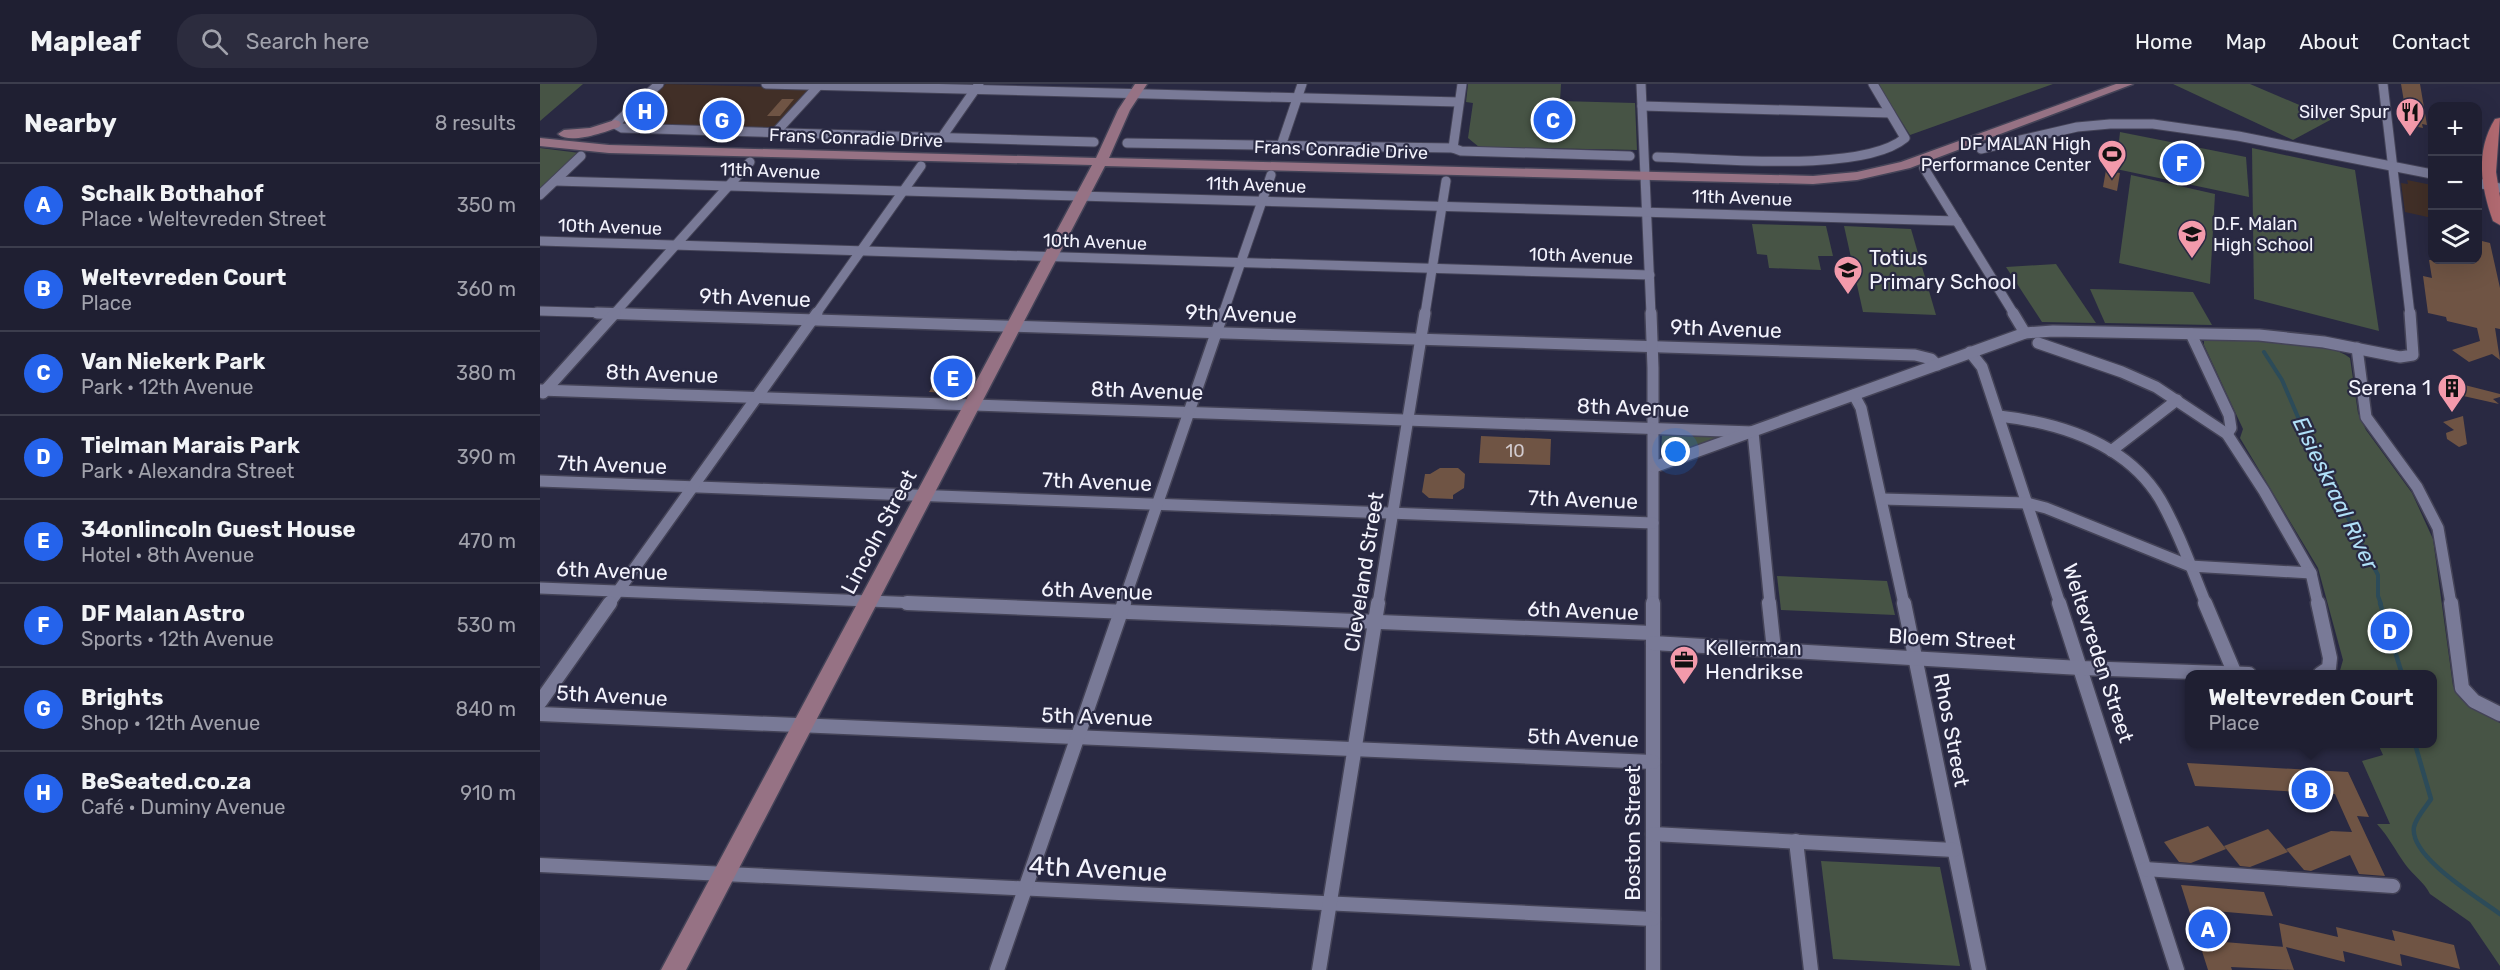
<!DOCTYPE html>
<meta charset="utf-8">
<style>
:root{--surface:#1f1f32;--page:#2c2c3e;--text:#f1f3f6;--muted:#a1a2ac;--line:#3c3d4d;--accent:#2563eb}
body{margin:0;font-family:Rubik,sans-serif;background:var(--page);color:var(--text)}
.controls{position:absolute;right:18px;top:18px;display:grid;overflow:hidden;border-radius:12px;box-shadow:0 6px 24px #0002}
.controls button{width:54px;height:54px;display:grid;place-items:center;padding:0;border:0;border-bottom:2px solid var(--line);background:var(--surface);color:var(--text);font:30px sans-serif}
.you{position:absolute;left:1136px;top:368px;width:21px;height:21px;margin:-15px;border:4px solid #fff;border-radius:50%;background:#1a73e8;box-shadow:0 0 0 9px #1a73e833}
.badge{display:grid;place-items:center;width:39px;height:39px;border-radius:50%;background:var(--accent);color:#fff;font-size:20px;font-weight:700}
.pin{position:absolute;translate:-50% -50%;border:3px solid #fff;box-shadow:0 2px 6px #0006}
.popup{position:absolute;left:1645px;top:586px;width:252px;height:78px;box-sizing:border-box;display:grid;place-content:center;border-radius:12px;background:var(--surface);filter:drop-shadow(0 2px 4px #0005);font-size:20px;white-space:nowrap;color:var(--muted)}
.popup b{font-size:22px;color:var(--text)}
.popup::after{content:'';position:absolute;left:50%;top:100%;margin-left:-12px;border:12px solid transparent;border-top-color:var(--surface)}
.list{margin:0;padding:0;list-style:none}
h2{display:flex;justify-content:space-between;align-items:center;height:78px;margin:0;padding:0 24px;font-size:26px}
h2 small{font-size:20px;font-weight:400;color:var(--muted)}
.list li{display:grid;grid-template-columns:39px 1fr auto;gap:18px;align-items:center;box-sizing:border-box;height:84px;padding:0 24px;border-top:2px solid var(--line)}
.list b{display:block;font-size:22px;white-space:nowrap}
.list p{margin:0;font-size:20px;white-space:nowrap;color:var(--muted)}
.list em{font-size:20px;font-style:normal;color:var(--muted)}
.icon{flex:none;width:33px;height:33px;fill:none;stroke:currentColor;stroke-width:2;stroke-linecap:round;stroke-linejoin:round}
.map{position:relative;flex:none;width:1960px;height:886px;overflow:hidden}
header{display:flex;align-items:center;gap:36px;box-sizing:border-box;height:84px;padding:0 30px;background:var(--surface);border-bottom:2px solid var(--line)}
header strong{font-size:28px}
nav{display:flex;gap:33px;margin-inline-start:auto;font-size:21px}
.search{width:420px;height:54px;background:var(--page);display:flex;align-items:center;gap:15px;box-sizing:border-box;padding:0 21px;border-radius:24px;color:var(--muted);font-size:22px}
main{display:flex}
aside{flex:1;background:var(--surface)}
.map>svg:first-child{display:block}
</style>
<header>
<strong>Mapleaf</strong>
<div class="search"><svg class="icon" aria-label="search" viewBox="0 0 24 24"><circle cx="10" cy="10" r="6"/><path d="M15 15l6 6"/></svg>Search here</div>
<nav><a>Home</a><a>Map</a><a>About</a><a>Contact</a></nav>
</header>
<main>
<aside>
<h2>Nearby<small>8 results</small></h2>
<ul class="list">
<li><span class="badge">A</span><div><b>Schalk Bothahof</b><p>Place · Weltevreden Street</p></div><em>350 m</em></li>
<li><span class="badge">B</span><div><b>Weltevreden Court</b><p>Place</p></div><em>360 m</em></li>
<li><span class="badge">C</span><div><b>Van Niekerk Park</b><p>Park · 12th Avenue</p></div><em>380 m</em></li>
<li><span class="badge">D</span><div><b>Tielman Marais Park</b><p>Park · Alexandra Street</p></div><em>390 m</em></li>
<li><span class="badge">E</span><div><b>34onlincoln Guest House</b><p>Hotel · 8th Avenue</p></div><em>470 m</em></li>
<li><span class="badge">F</span><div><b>DF Malan Astro</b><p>Sports · 12th Avenue</p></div><em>530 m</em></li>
<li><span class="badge">G</span><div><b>Brights</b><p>Shop · 12th Avenue</p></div><em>840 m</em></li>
<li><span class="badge">H</span><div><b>BeSeated.co.za</b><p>Café · Duminy Avenue</p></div><em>910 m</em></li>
</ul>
</aside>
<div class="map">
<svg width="1960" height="886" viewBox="0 0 1960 886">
<rect width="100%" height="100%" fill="#292942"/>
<g fill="#412f27">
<polygon points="126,0 269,4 271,4 236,44 84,42 80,38"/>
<polygon points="1867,96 1892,101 1892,134 1865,128 1861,99 1868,100"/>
</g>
<g fill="#475445">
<polygon points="0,0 43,0 0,37"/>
<polygon points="928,0 1021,0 1020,17 1095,19 1097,66 939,63 928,54 933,19 926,18"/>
<polygon points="1338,0 1513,0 1370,51"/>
<polygon points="1633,0 1710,0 1792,35 1753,56"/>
<polygon points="1580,48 1706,73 1709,113 1576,85"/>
<polygon points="0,64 40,69 1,104 0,104"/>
<polygon points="1712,64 1815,86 1839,247 1714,215"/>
<polygon points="1591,91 1675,110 1670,200 1579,179"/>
<polygon points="1212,140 1286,142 1293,172 1278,172 1281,186 1229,184 1227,171 1217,170"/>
<polygon points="1304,142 1371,145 1396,231 1323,228"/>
<polygon points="1516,180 1556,239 1502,238 1466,183"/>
<polygon points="1550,205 1653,208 1672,241 1565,239"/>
<path d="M1669,256C1700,257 1789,255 1810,274L1818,329L1826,346L1872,409L1893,455L1913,602L1932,624L1960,639V882L1930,838L1890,810C1884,798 1873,791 1865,780C1855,766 1849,753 1837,740H1850L1822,677L1843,671L1838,660H1892V590H1799L1803,576L1778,484L1700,354L1703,345L1664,261V257Z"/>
<polygon points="1125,349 1181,351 1182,353 1124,373 1121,371 1122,351"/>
<polygon points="1237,492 1347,497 1355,531 1241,526"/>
<polygon points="1281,777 1400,783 1420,882 1293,875"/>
</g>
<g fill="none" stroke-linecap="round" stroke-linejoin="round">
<polyline stroke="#2c4b59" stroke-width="4" points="1724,268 1742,296 1770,361 1838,491 1838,512 1841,520"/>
<g stroke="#2c4b59" stroke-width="4.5">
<polyline points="1840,519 1862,590"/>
<path d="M1875,660L1891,715C1886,723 1876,733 1874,743C1869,773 1939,814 1960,830"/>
</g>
</g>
<g fill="#6f5444">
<polygon points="1861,0 1880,0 1887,41 1882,40 1883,44 1868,41"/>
<polygon points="242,15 254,15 240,32 227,32"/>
<polygon points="1566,86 1580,89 1577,107 1563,103"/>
<polygon points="1938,156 1950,159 1960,204 1960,245 1955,244 1960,276 1952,270 1929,278 1912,266 1940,257 1937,244 1907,237 1906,233 1888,229 1883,192 1892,194 1889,176 1938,176"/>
<polygon points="401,289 418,289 430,290 425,299 413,298 407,309 389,308"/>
<polygon points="1905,296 1960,310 1960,313 1953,315 1959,320 1901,307 1900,298"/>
<polygon points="1923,332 1927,360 1919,363 1907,355 1906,349 1914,346 1903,338"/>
<polygon points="941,352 1011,355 1010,381 939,379"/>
<polygon points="900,384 918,384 925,390 924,404 913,411 913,415 889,414 882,408 885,390 890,390"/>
<polygon points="1647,679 1808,688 1829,733 1817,732 1845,792 1819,790 1810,771 1771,787 1764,786 1746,765 1791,747 1812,748 1795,710 1655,702"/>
<polygon points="1668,742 1686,765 1651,779 1639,778 1624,758"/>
<polygon points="1728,745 1748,768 1710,783 1700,782 1684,762"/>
<polygon points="1641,801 1724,808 1733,832 1675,827 1684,858 1745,863 1743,863 1739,839 1798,853 1796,843 1855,857 1852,846 1914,861 1920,885 1860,870 1862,882 1803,867 1805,878 1746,863 1754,886 1691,883 1692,886 1668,886"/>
</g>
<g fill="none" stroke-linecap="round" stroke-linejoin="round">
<g stroke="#444357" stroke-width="11">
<g id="street-far2">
<polyline points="119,0 75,40 82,44 554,58"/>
<polyline points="226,0 919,18"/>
<polyline points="1101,0 1111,230"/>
<polyline points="1843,0 1870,230"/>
<polyline points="1102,22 1350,29"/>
<polyline points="236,48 280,0"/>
<polyline points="402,53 439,0"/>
<polyline points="587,59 913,64 921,67 1090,72"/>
<polyline points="741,62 762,0"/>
<polyline points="913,64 922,0"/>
<polyline points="1441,65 1537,43 1570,40 1613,40 1698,52 1892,90"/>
<path d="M1117,73C1174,74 1322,90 1365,54L1333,0"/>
<polyline points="1384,84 1474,230"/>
<polyline points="15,97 1417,137"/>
<polyline points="1938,99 1960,104"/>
<polyline points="0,111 41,72"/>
<polyline points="0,157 1110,191"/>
<polyline points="0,227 104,230"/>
<polyline points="74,230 210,78"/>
<polyline points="276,230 381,82"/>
<polyline points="683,230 731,91"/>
<polyline points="885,230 906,97"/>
</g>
</g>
<g stroke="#444357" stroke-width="14">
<g id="street-far1">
<polyline points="57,229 1375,271 1391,275 1397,281"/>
<polyline points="1111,229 1113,284 1113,520"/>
<polyline points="1473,229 1485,249"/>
<polyline points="1651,250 1689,331 1691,344 1687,350"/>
<polyline points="1498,259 1582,288 1616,303 1687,350 1724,407 1771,489 1778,520"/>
<polyline points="1817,264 1826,333 1877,403 1898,444 1911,520"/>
<polyline points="1430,268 1442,283 1520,520"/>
<polyline points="0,306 1213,348 1230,520"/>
<polyline points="3,309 75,229"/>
<polyline points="1314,311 1321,324 1364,520"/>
<path d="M1459,332C1520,339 1586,359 1620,415C1639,448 1652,486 1666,520"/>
<polyline points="1571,367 1637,316"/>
<polyline points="1114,383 1485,249 1513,247 1719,251 1784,258 1860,273 1873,271 1870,229"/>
<polyline points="0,397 1113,439"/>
<polyline points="1342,415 1487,419 1506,424 1650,482 1771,489"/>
<polyline points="0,504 404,520"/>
<polyline points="69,520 277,229"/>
<polyline points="583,520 683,229"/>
<polyline points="838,520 885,229"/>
</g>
</g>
<g stroke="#444357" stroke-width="17">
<g id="street">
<polyline points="367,519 1113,549"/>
<polyline points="1113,519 1113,886"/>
<polyline points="1229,519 1234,566"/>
<polyline points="1364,519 1439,886"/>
<polyline points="1519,519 1637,886"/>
<polyline points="1665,519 1695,590"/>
<polyline points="1778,519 1790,574 1789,584 1780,590"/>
<polyline points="1911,519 1922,604 1934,617 1960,630"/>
<polyline points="1113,559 1541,584 1709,590"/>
<polyline points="0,618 70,519"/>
<polyline points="0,630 1113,678"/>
<polyline points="1113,750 1414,766"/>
<polyline points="1256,757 1271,886"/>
<polyline points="0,781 1113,835"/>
<polyline points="1605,785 1853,802"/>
<polyline points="457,886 584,519"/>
<polyline points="779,886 838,519"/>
</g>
</g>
<g stroke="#444357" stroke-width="3">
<g id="secondary">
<polygon points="595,0 607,0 590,26 569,74 1273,92 1317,88 1361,78 1576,0 1593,0 1370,84 1317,96 1273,100 565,82 146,886 121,886 552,81 69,69 0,62 0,54 69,61 556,74 578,26"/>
<path d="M75,36L79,37L81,40L79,43C65,48 30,61 18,50L24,46L50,44Z"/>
</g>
</g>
<g stroke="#444357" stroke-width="2">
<path id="primary" d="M1960,34L1956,88L1960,113V141L1953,137C1941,103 1935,67 1955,35Z"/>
</g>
<use href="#street-far2" stroke="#797a97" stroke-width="9"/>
<use href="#street-far1" stroke="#797a97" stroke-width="11"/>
<use href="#street" stroke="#797a97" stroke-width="14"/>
<use href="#secondary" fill="#967284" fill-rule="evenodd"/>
<use href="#primary" fill="#b26a71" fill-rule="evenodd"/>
</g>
<defs>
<g id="restaurant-pin" transform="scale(1.5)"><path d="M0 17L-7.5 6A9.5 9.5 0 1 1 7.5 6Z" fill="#f39aab" stroke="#292942"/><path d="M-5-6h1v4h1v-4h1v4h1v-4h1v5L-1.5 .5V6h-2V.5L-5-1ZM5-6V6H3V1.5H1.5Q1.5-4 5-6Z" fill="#111"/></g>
<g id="stadium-pin" transform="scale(1.5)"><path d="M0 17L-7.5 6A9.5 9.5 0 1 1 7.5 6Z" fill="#f39aab" stroke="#292942"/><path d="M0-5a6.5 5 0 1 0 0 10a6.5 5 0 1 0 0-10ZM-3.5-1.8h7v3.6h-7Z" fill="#111"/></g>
<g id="school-pin" transform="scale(1.5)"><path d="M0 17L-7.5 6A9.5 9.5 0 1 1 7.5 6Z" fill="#f39aab" stroke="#292942"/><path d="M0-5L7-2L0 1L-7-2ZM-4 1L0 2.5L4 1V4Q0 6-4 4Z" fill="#111"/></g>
<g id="building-pin" transform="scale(1.5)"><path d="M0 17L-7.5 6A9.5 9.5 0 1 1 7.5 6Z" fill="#f39aab" stroke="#292942"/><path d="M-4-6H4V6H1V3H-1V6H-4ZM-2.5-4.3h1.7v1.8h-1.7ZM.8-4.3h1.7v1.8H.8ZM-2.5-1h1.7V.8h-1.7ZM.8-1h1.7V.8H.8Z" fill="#111"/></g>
<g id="office-pin" transform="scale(1.5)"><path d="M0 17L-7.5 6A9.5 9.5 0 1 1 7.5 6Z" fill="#f39aab" stroke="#292942"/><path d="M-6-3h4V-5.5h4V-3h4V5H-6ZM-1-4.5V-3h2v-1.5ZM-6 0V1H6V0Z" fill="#111"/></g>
</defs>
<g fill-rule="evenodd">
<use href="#restaurant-pin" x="1870" y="28"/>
<use href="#stadium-pin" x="1572" y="70"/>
<use href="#school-pin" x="1652" y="150"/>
<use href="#school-pin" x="1308" y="186"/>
<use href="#building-pin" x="1912" y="304"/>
<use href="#office-pin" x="1144" y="576"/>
</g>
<g text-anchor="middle" stroke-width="4.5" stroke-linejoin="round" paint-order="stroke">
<g font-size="18" fill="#f3f3fd" stroke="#292942" text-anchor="end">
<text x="1849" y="34">Silver Spur</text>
<text x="1551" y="66">DF MALAN High<tspan x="1551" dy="21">Performance Center</tspan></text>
<text x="1673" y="146" text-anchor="start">D.F. Malan<tspan x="1673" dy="21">High School</tspan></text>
</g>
<g font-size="18" fill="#f3f3fd" stroke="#292942">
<text transform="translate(316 54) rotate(2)" y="6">Frans Conradie Drive</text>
<text transform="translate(801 66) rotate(2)" y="6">Frans Conradie Drive</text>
<text transform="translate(230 87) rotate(2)" y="6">11th Avenue</text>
<text transform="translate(716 101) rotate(2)" y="6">11th Avenue</text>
<text transform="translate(1202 114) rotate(2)" y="6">11th Avenue</text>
<text transform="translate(70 143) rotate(2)" y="6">10th Avenue</text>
<text transform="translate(555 158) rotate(2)" y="6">10th Avenue</text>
<text transform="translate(1041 172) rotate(2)" y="6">10th Avenue</text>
</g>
<g font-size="18" fill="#d2cbcf">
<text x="975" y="373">10</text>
</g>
<g font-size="21" fill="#f3f3fd" stroke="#292942" text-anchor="start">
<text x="1329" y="181">Totius<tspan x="1329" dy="24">Primary School</tspan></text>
<text x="1891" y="311" text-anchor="end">Serena 1</text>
<text x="1165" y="571">Kellerman<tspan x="1165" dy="24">Hendrikse</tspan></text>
</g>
<g font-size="21" fill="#f3f3fd" stroke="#292942">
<text transform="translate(215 214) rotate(2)" y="7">9th Avenue</text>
<text transform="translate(701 230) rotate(2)" y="7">9th Avenue</text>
<text transform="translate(1186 245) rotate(2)" y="7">9th Avenue</text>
<text transform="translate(122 290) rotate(2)" y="7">8th Avenue</text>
<text transform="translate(607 307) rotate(2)" y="7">8th Avenue</text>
<text transform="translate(1093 324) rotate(2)" y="7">8th Avenue</text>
<text transform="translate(72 381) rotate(2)" y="7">7th Avenue</text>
<text transform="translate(557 398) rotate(2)" y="7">7th Avenue</text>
<text transform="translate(1043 416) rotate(2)" y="7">7th Avenue</text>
<text transform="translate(339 448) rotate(-62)" y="7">Lincoln Street</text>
<text transform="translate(72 487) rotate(2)" y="7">6th Avenue</text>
<text transform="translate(824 488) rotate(-81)" y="7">Cleveland Street</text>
<text transform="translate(557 507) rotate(2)" y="7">6th Avenue</text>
<text transform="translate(1043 527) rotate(2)" y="7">6th Avenue</text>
<text transform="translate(1412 555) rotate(3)" y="7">Bloem Street</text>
<text transform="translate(1558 569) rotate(72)" y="7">Weltevreden Street</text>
<text transform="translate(72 612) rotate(3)" y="7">5th Avenue</text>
<text transform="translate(557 633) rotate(2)" y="7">5th Avenue</text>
<text transform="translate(1411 646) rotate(79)" y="7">Rhos Street</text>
<text transform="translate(1043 654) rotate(2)" y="7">5th Avenue</text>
<text transform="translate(1093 749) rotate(-90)" y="7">Boston Street</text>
</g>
<g font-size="22" font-style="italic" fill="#b0e0f8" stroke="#292942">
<text transform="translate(1796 409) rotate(64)" y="8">Elsieskraal River</text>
</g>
<g font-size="26" fill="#f3f3fd" stroke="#292942">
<text transform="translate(558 785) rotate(3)" y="9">4th Avenue</text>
</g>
</g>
</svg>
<div class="controls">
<button>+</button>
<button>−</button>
<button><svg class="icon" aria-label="layers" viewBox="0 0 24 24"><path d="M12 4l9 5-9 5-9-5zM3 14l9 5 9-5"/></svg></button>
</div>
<div class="you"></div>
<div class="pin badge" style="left:1668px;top:845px">A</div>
<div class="pin badge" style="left:1771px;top:706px">B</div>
<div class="popup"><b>Weltevreden Court</b>Place</div>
<div class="pin badge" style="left:1013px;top:36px">C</div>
<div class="pin badge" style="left:1850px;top:547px">D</div>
<div class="pin badge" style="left:413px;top:294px">E</div>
<div class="pin badge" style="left:1642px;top:79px">F</div>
<div class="pin badge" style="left:182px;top:36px">G</div>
<div class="pin badge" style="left:105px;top:27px">H</div>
</div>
</main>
